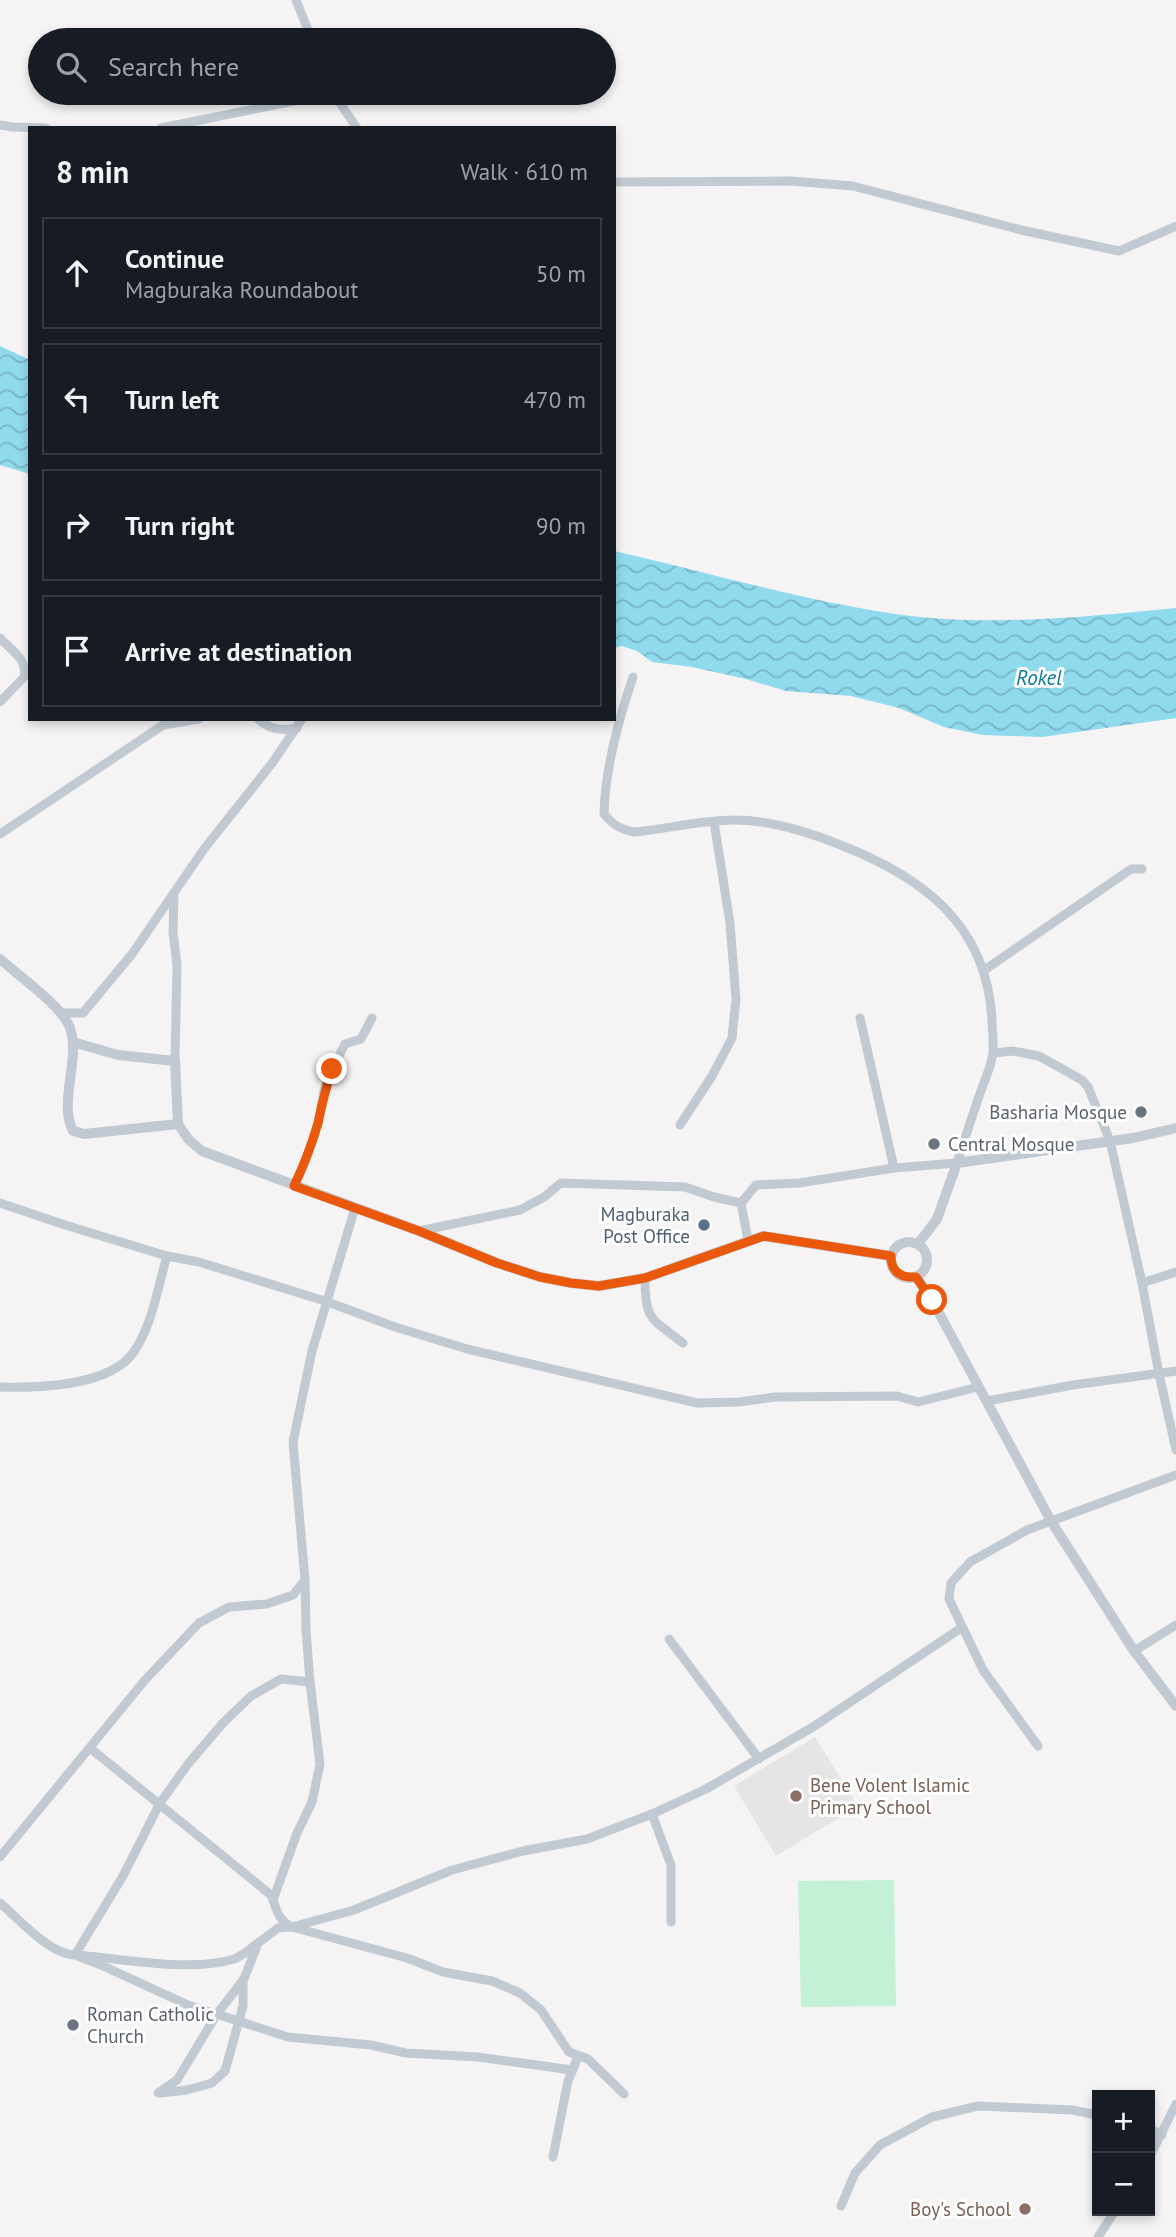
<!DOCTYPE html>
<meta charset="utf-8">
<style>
:root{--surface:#171b24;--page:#242831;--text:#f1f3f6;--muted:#9ea1a6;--line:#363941}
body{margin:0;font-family:"PT Sans",sans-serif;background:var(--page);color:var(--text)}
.controls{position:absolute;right:21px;bottom:21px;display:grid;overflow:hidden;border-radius:0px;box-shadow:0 4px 10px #0003}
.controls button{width:63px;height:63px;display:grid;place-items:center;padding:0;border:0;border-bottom:2px solid var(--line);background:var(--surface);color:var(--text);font:35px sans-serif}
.stop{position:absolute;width:21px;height:21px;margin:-16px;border:5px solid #ea580c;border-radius:50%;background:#fff}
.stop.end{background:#ea580c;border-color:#fff;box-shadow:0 2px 7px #0008}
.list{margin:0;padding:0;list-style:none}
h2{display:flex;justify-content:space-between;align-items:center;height:91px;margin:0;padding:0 28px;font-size:30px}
h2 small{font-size:23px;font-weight:400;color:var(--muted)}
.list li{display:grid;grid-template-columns:46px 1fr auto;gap:21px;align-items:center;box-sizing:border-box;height:112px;margin:0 14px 14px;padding:0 14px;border:2px solid var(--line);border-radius:0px}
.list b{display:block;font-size:26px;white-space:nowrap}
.list p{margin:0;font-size:23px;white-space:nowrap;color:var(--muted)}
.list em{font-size:23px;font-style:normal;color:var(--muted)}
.icon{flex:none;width:38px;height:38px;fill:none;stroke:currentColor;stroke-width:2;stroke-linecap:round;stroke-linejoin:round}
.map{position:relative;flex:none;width:1176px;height:2237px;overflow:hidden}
.search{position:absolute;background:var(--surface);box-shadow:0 4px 10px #0003;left:28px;top:28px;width:588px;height:77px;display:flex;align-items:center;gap:18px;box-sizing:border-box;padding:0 24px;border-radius:38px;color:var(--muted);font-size:26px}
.panel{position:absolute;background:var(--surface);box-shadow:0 4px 10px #0003;left:28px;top:126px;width:588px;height:595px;border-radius:0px}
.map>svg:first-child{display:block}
</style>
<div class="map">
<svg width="1176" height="2237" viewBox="0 0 1176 2237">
<defs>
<pattern id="water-waves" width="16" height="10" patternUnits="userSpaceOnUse" patternTransform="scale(1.75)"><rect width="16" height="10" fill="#90daee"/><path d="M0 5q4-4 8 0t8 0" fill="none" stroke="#78b4c4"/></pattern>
</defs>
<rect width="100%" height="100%" fill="#f5f3f3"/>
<polygon fill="#e6e4e5" points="815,1737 858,1806 776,1856 734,1786"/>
<polygon fill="#c3f1d5" points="894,1880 896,2006 801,2007 798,1881"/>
<g fill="url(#water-waves)">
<polygon points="0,346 30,360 30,474 0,465"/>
<path d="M614,551C707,572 800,600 895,614C985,627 1086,617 1176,608V718L1042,737L983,735L944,727L899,708L851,696L786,691L746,679L692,667L652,662L637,651L622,646L614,648Z"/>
</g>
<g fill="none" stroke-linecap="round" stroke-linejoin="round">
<g stroke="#c1cad2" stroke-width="9">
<polyline points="296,0 312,40"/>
<polyline points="333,93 357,128"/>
<polyline points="0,125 13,127 46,128"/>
<polyline points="161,128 334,93"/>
<polyline points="614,182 790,181 853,186 1021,230 1119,251 1176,226"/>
<path d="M0,638C10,649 29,661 24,677L0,702"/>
<path d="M633,677C618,721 605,768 604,814C613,825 620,829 634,832C667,829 701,820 735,820C770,820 805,831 838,844C921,876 987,923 992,1020C992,1030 994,1042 993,1052C992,1064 986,1077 982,1088C973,1113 965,1138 957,1163L894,1168L799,1183L756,1185L741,1203"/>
<path d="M258,719C269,730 283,731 297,728"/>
<polyline points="0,834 163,725 199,719"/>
<polyline points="174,895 173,932 177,965 175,1061"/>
<polyline points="983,971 1131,869 1142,869"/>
<polyline points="62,1013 83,1013 132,954 204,849 273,762 302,719"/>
<polyline points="860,1018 894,1168"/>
<polyline points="993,1053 1013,1051 1039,1056 1082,1080 1088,1087 1110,1141 1142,1283 1159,1374 1176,1450"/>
<polyline points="680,1125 712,1076 732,1038 736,999 730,923 714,822"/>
<polyline points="294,1186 305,1162 318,1124 324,1090 332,1069 345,1044 361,1039 372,1018"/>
<polyline points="0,1203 65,1225 167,1256 199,1262 325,1301 395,1327 467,1349 697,1403 739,1402 775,1397 897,1396 918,1402 978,1387"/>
<polyline points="419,1231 520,1210 544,1197 561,1183 685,1187 714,1197 741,1203 748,1240"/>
<path d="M645,1278C645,1321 651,1318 683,1343"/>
<polyline points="1142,1283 1176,1272"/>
<path d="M0,1387C38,1388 109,1386 133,1353C152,1327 158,1286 167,1256"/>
<polyline points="987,1401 1073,1385 1176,1371"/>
<polyline points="669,1639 759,1759"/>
<polyline points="1134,1651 1176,1625"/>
<polyline points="1038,1746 983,1670 949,1599 951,1583 970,1562 1027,1530 1176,1475"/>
<path d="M90,1748L271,1895C277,1909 277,1920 292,1927L407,1958L443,1972L492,1981L520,1993L541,2010L569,2052L588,2059L624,2094"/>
<polyline points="652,1814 671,1865 671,1922"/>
<polyline points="0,1857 145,1680 199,1623 229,1607 267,1604 293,1595 305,1580"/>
<polyline points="273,1900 297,1833 312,1802 320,1764 310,1682 306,1630 305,1580 293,1442 312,1351 355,1208"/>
<path d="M0,1903C19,1919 50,1955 75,1955L123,1876L160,1803L188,1764L223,1723L251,1696L281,1679L310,1682"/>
<path d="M257,1944C250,1949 242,1956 234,1959C189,1973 122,1958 75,1955L101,1965L188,2005L288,2037L371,2045L406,2053L478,2057L572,2070L578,2057"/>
<polyline points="158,2093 177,2080 217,2014 244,1979 258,1943 278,1928 292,1927 354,1910 452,1870 523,1851 587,1839 652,1814 706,1789 813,1727 961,1628"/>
<polyline points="160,2093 187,2090 212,2083 225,2071 243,2006 243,1980"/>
<polyline points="1150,2129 1162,2135"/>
<polyline points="1150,2156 1176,2104"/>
<polyline points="553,2157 568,2081 575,2065"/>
<polyline points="841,2206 855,2173 880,2145 932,2117 978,2106 1072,2110 1097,2115"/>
<polyline points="1098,2237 1115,2211"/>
</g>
<g stroke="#c1cad2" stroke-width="10">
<path d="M0,959C18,975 63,1007 70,1028C81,1059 58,1102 73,1131L84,1134L178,1124"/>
<polyline points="73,1042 118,1055 175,1061 178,1124 189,1140 202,1151 419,1231 497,1263 540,1277 571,1283 599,1286 645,1278 763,1236 891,1256"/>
<circle cx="909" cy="1260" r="18"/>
<polyline points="918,1244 937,1219 957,1163 1133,1138 1176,1128"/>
<polyline points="916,1277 932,1300 1051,1521 1134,1651 1176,1706"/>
</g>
</g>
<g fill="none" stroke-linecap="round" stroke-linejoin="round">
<path stroke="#ea580c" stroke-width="9" d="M332,1069C326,1087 322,1104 318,1123C312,1144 304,1165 294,1186L419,1231L497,1263L540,1277L571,1283L599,1286L645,1278L764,1236L891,1256C891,1272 901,1278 916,1277L932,1300"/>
</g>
<g fill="#6b7280" stroke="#fff" stroke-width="2.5">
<circle cx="1141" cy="1112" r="7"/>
<circle cx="934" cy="1144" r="7"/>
<circle cx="73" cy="2025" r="7"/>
</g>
<circle fill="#5c6f8a" stroke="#fff" stroke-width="2.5" cx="704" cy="1225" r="7"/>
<g fill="#8d6e63" stroke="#fff" stroke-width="2.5">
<circle cx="796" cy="1796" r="7"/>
<circle cx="1025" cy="2209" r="7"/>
</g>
<g text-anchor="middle" stroke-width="6" stroke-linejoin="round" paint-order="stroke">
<g font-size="19" fill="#5b616d" stroke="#fff" text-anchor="start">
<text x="1127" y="1119" text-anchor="end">Basharia Mosque</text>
<text x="948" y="1151">Central Mosque</text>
<text x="87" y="2021">Roman Catholic<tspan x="87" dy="22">Church</tspan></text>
</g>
<g font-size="19" fill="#4e5e75" stroke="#fff" text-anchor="end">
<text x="690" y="1221">Magburaka<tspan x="690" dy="22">Post Office</tspan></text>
</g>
<g font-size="19" fill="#785e54" stroke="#fff" text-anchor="start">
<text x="810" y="1792">Bene Volent Islamic<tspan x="810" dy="22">Primary School</tspan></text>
<text x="1011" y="2216" text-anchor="end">Boy's School</text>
</g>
<g font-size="21" font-style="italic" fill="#0c7c9b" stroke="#fff">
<text x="1039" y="685">Rokel</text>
</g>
</g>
</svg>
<div class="controls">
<button>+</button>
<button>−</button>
</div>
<div class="stop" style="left:932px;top:1300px"></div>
<div class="stop end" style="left:332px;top:1069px"></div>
<div class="search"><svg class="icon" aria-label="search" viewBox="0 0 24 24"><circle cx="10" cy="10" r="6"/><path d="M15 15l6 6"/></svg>Search here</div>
<section class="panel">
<h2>8 min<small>Walk · 610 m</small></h2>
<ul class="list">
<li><svg class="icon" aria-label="ahead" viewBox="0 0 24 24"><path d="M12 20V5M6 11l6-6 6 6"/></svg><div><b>Continue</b><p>Magburaka Roundabout</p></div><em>50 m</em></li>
<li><svg class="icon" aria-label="left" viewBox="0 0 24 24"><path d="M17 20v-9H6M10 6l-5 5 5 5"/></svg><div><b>Turn left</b></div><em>470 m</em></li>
<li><svg class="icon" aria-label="right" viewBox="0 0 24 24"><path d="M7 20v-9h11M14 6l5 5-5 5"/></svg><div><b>Turn right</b></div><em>90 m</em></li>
<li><svg class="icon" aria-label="arrive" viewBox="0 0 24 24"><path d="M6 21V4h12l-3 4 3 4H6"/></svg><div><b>Arrive at destination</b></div></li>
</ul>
</section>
</div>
